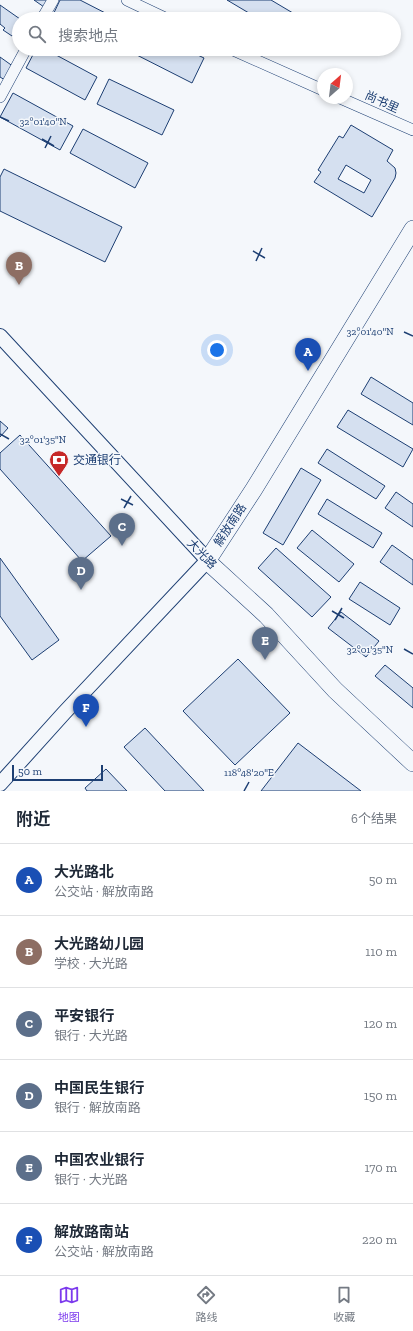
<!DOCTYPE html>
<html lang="zh">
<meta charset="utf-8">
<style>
:root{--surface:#fff;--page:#f6f6f7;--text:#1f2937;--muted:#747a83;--line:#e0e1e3;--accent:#7c3aed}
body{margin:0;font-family:"Zilla Slab","Noto Sans SC",serif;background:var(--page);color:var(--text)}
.compass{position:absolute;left:317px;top:68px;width:36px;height:36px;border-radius:50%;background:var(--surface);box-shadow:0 2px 6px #0003;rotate:28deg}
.scale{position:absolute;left:12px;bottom:10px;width:91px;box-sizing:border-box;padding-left:4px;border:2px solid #1d3f73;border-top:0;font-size:11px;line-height:14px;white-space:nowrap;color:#1d3f73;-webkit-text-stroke:3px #f4f7fb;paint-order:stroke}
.you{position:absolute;left:217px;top:350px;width:14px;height:14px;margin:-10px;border:3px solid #fff;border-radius:50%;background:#1a73e8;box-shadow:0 0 0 6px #1a73e833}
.badge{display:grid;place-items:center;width:26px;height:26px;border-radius:50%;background:var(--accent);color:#fff;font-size:13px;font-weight:700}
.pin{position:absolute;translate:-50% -33px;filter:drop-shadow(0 1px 2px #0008)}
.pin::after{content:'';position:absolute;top:21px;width:14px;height:12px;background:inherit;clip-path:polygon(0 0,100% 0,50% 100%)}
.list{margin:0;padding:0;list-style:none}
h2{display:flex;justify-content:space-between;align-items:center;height:52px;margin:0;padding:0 16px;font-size:17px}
h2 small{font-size:13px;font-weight:400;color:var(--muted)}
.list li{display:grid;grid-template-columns:26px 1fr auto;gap:12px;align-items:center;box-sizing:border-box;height:72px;padding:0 16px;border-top:1px solid var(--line)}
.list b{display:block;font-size:15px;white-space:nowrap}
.list p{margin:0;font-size:13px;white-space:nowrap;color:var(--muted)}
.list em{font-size:13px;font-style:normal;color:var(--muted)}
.icon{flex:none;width:22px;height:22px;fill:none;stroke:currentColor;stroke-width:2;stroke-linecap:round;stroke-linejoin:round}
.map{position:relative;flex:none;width:413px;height:791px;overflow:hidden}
.search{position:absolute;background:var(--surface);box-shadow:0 2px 6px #0003;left:12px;right:12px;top:12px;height:44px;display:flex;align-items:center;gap:10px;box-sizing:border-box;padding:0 14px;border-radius:22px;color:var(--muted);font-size:15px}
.sheet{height:484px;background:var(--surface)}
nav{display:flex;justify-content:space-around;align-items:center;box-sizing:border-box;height:56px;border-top:1px solid var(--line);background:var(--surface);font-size:11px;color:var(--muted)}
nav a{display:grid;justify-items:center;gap:2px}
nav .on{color:var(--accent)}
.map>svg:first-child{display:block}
</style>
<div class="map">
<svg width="413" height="791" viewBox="0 0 413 791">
<rect width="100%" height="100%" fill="#f4f7fb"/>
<g fill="#d5e0f0" stroke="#1d3f73" fill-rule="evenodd">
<polygon points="34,0 49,0 44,7"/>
<polygon points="60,0 80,0 117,19 56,19 52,17"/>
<polygon points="227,0 271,0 303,19 259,19"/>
<polygon points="0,5 20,19 19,38 14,34 12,36 3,30 5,28 0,24"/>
<polygon points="36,49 45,49 97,77 85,100 26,68"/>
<polygon points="125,49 185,49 204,58 192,83"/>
<polygon points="0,57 14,67 5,80 0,77"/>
<polygon points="109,79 174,110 162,135 97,104"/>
<polygon points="13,93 73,126 60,150 0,117"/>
<path d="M351,125L393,150L387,161L395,168L396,173L395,178L372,217L314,182L321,172L318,170L339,136L343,138ZM346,165L371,180L364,193L338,179Z"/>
<polygon points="83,129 148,163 135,188 70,153"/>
<polygon points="4,169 122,227 105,262 0,211 0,177"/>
<polygon points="371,377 413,403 413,425 361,394"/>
<polygon points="348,410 413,449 403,467 337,427"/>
<polygon points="0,421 8,428 0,437"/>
<polygon points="20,435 111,536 82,561 0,469 0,453"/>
<polygon points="327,449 385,486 376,499 318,463"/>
<polygon points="301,468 321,480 283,545 263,533"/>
<polygon points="396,492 413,504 413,527 385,508"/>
<polygon points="327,499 382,533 373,548 318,514"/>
<polygon points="312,530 354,564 339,582 297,548"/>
<polygon points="392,545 413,560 413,585 380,562"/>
<polygon points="276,548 331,597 312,617 258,568"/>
<polygon points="0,558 59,640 32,660 0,616"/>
<polygon points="360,582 400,608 390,625 349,599"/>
<polygon points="341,612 379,641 366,657 328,628"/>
<polygon points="238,659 290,713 235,765 183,711"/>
<polygon points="385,665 413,688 413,708 375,676"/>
<polygon points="145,728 204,791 165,791 124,747"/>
<polygon points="298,743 361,791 261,791"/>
<polygon points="106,769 127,791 87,791 85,788"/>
</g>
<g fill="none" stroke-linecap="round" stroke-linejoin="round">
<g stroke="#1d3f73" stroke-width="12">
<g id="minor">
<polyline points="127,0 167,19"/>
<polyline points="42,19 53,0"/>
<polyline points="231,49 323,90"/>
<polyline points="0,97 26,49"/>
<polyline points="340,98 413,130"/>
</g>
</g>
<g stroke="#1d3f73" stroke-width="16">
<g id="tertiary">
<polyline points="0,336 213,566"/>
<polyline points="0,784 64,713 207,561 212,553"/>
</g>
</g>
<g stroke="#1d3f73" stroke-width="18">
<polyline id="primary" points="413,229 254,489 207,561 266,615 335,690 413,763"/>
</g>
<use href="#minor" stroke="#f4f7fb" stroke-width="11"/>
<use href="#tertiary" stroke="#f4f7fb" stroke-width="14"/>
<use href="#primary" stroke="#f4f7fb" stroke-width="17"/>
</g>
<path fill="none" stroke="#1d3f73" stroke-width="1.5" d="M0,117L9,121M42,139L54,146M45,148L51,136M253,251L265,258M256,261L262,248M404,332L413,336M0,434L9,439M121,499L133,505M124,508L131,496M332,611L344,618M335,620L342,608M404,649L413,654M244,791L249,782"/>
<defs>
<g id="bank-pin" transform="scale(1)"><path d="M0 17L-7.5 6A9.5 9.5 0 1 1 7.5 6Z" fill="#c62828" stroke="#f4f7fb"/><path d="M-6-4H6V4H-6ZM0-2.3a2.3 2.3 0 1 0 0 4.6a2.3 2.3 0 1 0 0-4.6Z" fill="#fff"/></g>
</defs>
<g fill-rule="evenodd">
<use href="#bank-pin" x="59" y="460"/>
</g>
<g text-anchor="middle" stroke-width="3" stroke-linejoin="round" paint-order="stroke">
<g font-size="12" fill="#1d3f73" stroke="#f4f7fb">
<text transform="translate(382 102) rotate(24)" y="4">尚书里</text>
<text transform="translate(230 525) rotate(-57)" y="4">解放南路</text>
<text transform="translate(202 554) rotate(46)" y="4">大光路</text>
</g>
<g font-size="12" fill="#1d3f73" stroke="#f4f7fb" text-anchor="start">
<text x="73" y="464">交通银行</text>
</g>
</g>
<g font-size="10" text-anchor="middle" fill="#1d3f73" stroke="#f4f7fb" stroke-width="3" stroke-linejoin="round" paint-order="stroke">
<text x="43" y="125">32°01'40"N</text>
<text x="370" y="335">32°01'40"N</text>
<text x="43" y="443">32°01'35"N</text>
<text x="370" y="653">32°01'35"N</text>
<text x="249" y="776">118°48'20"E</text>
</g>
</svg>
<svg class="compass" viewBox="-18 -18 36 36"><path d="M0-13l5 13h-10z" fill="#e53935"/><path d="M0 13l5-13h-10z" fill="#747a83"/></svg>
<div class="scale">50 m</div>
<div class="you"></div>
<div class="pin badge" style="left:308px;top:371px;background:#1a4fb4">A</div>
<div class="pin badge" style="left:19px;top:285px;background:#8d6e63">B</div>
<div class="pin badge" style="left:122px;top:546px;background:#5c6f8a">C</div>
<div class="pin badge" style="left:81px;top:590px;background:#5c6f8a">D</div>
<div class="pin badge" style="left:265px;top:660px;background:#5c6f8a">E</div>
<div class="pin badge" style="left:86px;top:727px;background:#1a4fb4">F</div>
<div class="search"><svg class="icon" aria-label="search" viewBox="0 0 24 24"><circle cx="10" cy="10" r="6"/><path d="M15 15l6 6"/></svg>搜索地点</div>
</div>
<section class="sheet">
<h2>附近<small>6个结果</small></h2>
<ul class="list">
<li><span class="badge" style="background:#1a4fb4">A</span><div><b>大光路北</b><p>公交站 · 解放南路</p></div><em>50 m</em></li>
<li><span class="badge" style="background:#8d6e63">B</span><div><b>大光路幼儿园</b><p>学校 · 大光路</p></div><em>110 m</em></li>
<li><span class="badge" style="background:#5c6f8a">C</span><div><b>平安银行</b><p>银行 · 大光路</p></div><em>120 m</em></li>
<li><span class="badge" style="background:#5c6f8a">D</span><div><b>中国民生银行</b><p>银行 · 解放南路</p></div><em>150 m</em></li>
<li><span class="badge" style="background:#5c6f8a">E</span><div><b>中国农业银行</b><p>银行 · 大光路</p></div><em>170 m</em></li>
<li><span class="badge" style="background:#1a4fb4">F</span><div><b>解放路南站</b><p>公交站 · 解放南路</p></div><em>220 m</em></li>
</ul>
</section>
<nav>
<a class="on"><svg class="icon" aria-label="map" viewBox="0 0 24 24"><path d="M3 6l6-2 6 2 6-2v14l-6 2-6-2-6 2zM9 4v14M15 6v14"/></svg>地图</a>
<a><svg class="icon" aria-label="directions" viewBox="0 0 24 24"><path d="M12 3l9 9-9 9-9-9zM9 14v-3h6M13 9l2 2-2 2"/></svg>路线</a>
<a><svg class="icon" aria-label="saved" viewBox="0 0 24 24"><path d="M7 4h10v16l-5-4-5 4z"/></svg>收藏</a>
</nav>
